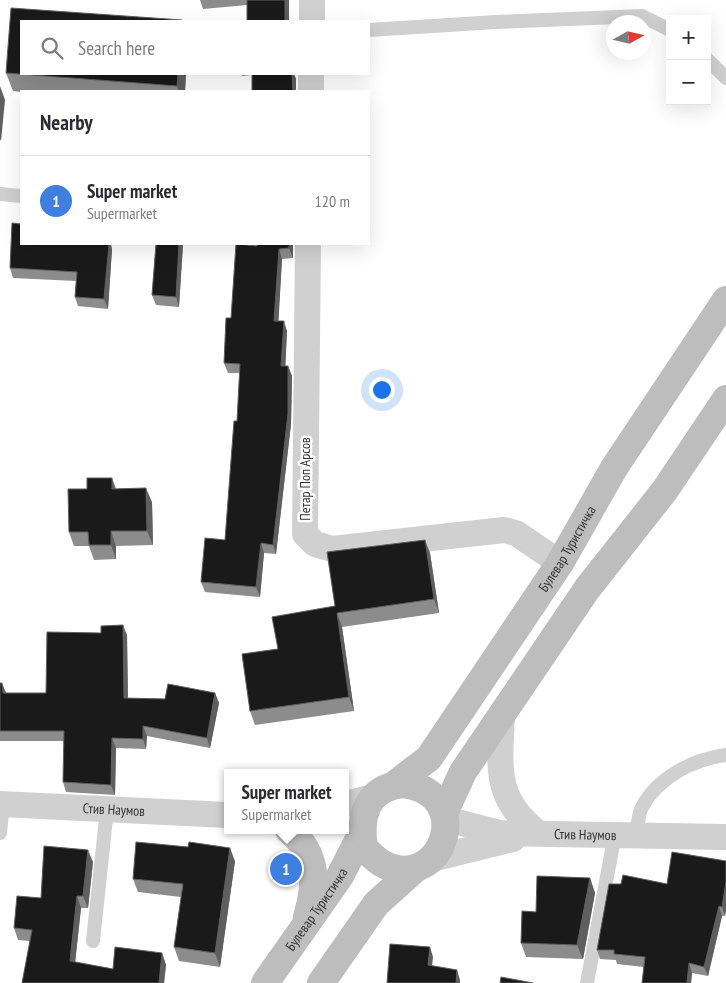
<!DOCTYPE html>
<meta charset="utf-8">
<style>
:root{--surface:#fff;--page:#f2f2f3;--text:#2b2b33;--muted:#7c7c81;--line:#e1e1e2;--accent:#2563eb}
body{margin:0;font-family:"PT Sans Narrow",sans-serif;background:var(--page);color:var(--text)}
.controls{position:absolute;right:15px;top:15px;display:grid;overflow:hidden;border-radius:0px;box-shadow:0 5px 20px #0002}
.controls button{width:45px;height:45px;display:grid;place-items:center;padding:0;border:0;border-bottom:1px solid var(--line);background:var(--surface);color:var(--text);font:25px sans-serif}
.compass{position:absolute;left:606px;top:15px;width:45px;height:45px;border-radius:50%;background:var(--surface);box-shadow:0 5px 20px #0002;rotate:82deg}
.you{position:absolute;left:381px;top:389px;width:18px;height:18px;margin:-12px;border:4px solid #fff;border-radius:50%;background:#1a73e8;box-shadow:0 0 0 8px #1a73e833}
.badge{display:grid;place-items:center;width:32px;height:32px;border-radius:50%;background:var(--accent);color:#fff;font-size:16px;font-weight:700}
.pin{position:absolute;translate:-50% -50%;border:2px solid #fff;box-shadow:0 1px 5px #0006}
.popup{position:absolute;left:224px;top:769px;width:125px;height:65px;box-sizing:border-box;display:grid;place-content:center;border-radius:0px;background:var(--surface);filter:drop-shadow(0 1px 4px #0005);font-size:16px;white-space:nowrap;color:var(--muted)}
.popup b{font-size:19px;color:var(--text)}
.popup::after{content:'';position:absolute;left:50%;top:100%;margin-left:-10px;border:10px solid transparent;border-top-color:var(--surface)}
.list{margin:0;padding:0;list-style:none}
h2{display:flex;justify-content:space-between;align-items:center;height:65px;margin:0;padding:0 20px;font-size:21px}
h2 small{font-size:16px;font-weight:400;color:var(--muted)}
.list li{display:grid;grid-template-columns:32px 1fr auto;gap:15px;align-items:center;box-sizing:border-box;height:90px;padding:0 20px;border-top:1px solid var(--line)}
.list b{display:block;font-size:19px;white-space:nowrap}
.list p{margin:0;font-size:16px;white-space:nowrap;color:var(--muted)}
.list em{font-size:16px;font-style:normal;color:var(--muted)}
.icon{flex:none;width:28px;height:28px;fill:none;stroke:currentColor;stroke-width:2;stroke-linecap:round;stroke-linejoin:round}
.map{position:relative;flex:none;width:726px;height:983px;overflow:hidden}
.search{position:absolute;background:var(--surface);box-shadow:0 5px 20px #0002;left:20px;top:20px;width:350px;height:55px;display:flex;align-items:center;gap:12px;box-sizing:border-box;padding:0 18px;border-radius:0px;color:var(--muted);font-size:19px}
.panel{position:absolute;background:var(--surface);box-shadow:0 5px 20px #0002;left:20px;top:90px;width:350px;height:155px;border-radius:0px}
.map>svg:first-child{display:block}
</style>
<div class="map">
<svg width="726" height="983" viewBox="0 0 726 983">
<rect width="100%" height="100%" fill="#fff"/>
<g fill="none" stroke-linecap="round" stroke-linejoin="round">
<g stroke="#d0d0d0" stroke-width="14">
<polyline points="369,30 496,22 642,16 670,30"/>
<polyline points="707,59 726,78"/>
<polyline points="0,194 21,196"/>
<polyline points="0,833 3,804"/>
<path d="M637,834C638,825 638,814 642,807C658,777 694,759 726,755"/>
<polyline points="93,941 107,809"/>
<polyline points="587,983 615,834"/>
</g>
<g stroke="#d0d0d0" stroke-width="26">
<polyline points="312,21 312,0"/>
<polyline points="311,91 311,74"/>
<polyline points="308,244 305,534 315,544 332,549 504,530 516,533 560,563"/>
<path d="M502,716C500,767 493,798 538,833"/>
<path id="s1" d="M0,804L227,815"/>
<polyline points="345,804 373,797"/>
<path id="s2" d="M446,819L500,833L726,837"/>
<polyline points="431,859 513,839"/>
</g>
<g stroke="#bdbdbd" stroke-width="28">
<path d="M403,784C477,793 443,892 385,865C378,862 370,854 364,848C359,817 366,788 403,784Z"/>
<path id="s3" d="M394,785L429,758L560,563L614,468L726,300"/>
<polyline points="444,813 463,772 587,589 665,490 726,399"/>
<path d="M289,830C318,854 317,883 307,917"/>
<path id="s4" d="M265,983L340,876L362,833"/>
<polyline points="321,983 376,904 416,868"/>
</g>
</g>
<g fill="#8c8c8c">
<polygon points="200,0 289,0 247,5 203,9"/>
<polygon points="6,73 186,74 185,91 21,92 13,91"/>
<polygon points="241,74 294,74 296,79 252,75 242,76"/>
<polygon points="21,244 112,249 108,309 78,306 75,297 76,281 13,278 10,268"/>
<polygon points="156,244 183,244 179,307 156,305 152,295"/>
<polygon points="257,244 293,244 293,258 282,259 278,321 287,331 285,366 288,366 292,376 291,424 276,554 264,553 260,597 205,592 201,582 225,540 237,421 240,373 228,373 224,363 231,318 257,246"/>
<polygon points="152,502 153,545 116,546 116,559 94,560 89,546 74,546 69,532"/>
<polygon points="430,553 439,613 342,627 354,711 255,725 250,711 278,649 335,606"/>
<polygon points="127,635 128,698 165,699 215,693 219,703 210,748 147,736 146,749 116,748 115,795 66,792 63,782 64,741 0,741 0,683 6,693 46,693"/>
<polygon points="235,861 220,967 179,961 174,947 181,897 138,892 133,879"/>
<polygon points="726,861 725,916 722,916 708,976 692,973 691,983 642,983 644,967 617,964 616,960 600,959 597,950 621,884 667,884"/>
<polygon points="93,862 88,908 81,908 75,962 113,969 162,953 166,965 164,983 22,983 30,941 18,940 14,928 41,898"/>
<polygon points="590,878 595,893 583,959 526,957 521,943 536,912"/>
</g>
<g fill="#5f5f5f">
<rect x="285" y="0" width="4" height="21"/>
<polygon points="178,74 186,74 185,91 179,91 177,86"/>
<polygon points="292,74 294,74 296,79 296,91 293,91"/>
<polygon points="0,86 5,100 1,141 0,139"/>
<polygon points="109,244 111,244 112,249 108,309 104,299"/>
<polygon points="179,244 183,244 179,307 176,297"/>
<polygon points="289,244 293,244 293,258 289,248"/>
<polygon points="279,249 282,259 278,330 274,321"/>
<polygon points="284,321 287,331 285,376 281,366"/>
<polygon points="288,366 292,376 291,424 276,554 273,545"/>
<polygon points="112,478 117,492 112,489"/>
<polygon points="146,488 152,502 153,545 147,531"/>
<polygon points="111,531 116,546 116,559 111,545"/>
<polygon points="425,540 430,553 439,613 434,599"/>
<polygon points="261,543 264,553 260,597 256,587"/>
<polygon points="337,613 342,627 354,711 349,697"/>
<polygon points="123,625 127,635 128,708 124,698"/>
<polygon points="2,683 6,693 3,693"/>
<polygon points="215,693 219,703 210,748 207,738"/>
<polygon points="143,726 147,736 146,749 143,739"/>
<polygon points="112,738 116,748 115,795 111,785"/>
<polygon points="230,848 235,861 220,967 215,953"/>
<polygon points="88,850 93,862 88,908 83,896"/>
<polygon points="590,878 595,893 583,959 577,945"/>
<polygon points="726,882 726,911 725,916 722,907"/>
<polygon points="77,896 81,908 74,973 70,961"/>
<polygon points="719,906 722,916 708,976 704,967"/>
<polygon points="430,947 433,957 431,975 428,965"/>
<polygon points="162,953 166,965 164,983 159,983"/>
<polygon points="689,963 692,973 691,983 687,983"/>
<polygon points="457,970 460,980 460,983 456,983"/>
</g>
<g fill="#1a1a1a" stroke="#5f5f5f">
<rect x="247" y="0" width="38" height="21"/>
<polygon points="11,8 182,20 182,21 21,21 21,74 178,74 177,86 6,73"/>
<polygon points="252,74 292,74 293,91 252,91"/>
<polygon points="12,223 21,224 21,244 109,244 104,299 75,297 77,272 10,268"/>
<polygon points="156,244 179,244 176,297 152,295"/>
<polygon points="236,244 257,246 257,244 289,244 289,248 279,249 274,321 284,321 281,366 288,366 288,414 273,545 261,543 256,587 201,582 205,538 225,540 234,421 237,421 240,364 224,363 226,318 231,318"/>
<polygon points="87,478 112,478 112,489 146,488 147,531 111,531 111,545 89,545 88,532 69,532 68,489 87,489"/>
<polygon points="425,540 434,599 337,613 349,697 250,711 242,654 278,649 272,617 335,606 327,552"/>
<polygon points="123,625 124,698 165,699 168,684 215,693 207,738 143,726 143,739 112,738 111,785 63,782 64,731 0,731 0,683 2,683 3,693 46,693 47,632 101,633 101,626"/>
<polygon points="136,842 188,847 189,842 230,848 215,953 174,947 183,884 133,879"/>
<polygon points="44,846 88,850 83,896 77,896 70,961 113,969 115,947 162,953 159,983 22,983 32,930 14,928 17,896 41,898"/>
<polygon points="672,852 726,861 726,882 722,907 719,906 704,967 689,963 687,983 642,983 645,957 614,954 614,950 597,950 609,884 621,884 623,875 667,884"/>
<polygon points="537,876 590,878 577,945 521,943 522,911 536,912"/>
<polygon points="390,944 430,947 428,965 457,970 456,983 387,983"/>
<polygon points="501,977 533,983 500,983"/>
</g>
<g text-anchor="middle" stroke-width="5" stroke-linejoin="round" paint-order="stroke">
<g font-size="14" fill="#333" stroke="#fff">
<text transform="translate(305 479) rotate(-90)" y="5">Петар Поп Арсов</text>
<text dy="5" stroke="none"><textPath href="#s3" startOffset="295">Булевар Туристичка</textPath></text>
<text dy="5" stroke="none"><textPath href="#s1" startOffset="114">Стив Наумов</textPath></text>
<text dy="5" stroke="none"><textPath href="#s2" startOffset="141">Стив Наумов</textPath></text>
<text dy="5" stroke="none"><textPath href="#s4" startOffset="90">Булевар Туристичка</textPath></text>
</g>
</g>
</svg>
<div class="controls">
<button>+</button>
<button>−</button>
</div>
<svg class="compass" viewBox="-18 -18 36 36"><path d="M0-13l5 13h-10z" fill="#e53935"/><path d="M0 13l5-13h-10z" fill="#7c7c81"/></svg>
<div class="you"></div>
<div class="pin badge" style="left:286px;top:869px;background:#3f7fe0">1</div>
<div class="popup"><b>Super market</b>Supermarket</div>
<div class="search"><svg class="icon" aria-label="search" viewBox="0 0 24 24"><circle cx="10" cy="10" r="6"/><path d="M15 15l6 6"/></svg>Search here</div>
<section class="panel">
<h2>Nearby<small></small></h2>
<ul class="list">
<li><span class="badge" style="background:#3f7fe0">1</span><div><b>Super market</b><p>Supermarket</p></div><em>120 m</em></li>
</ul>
</section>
</div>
